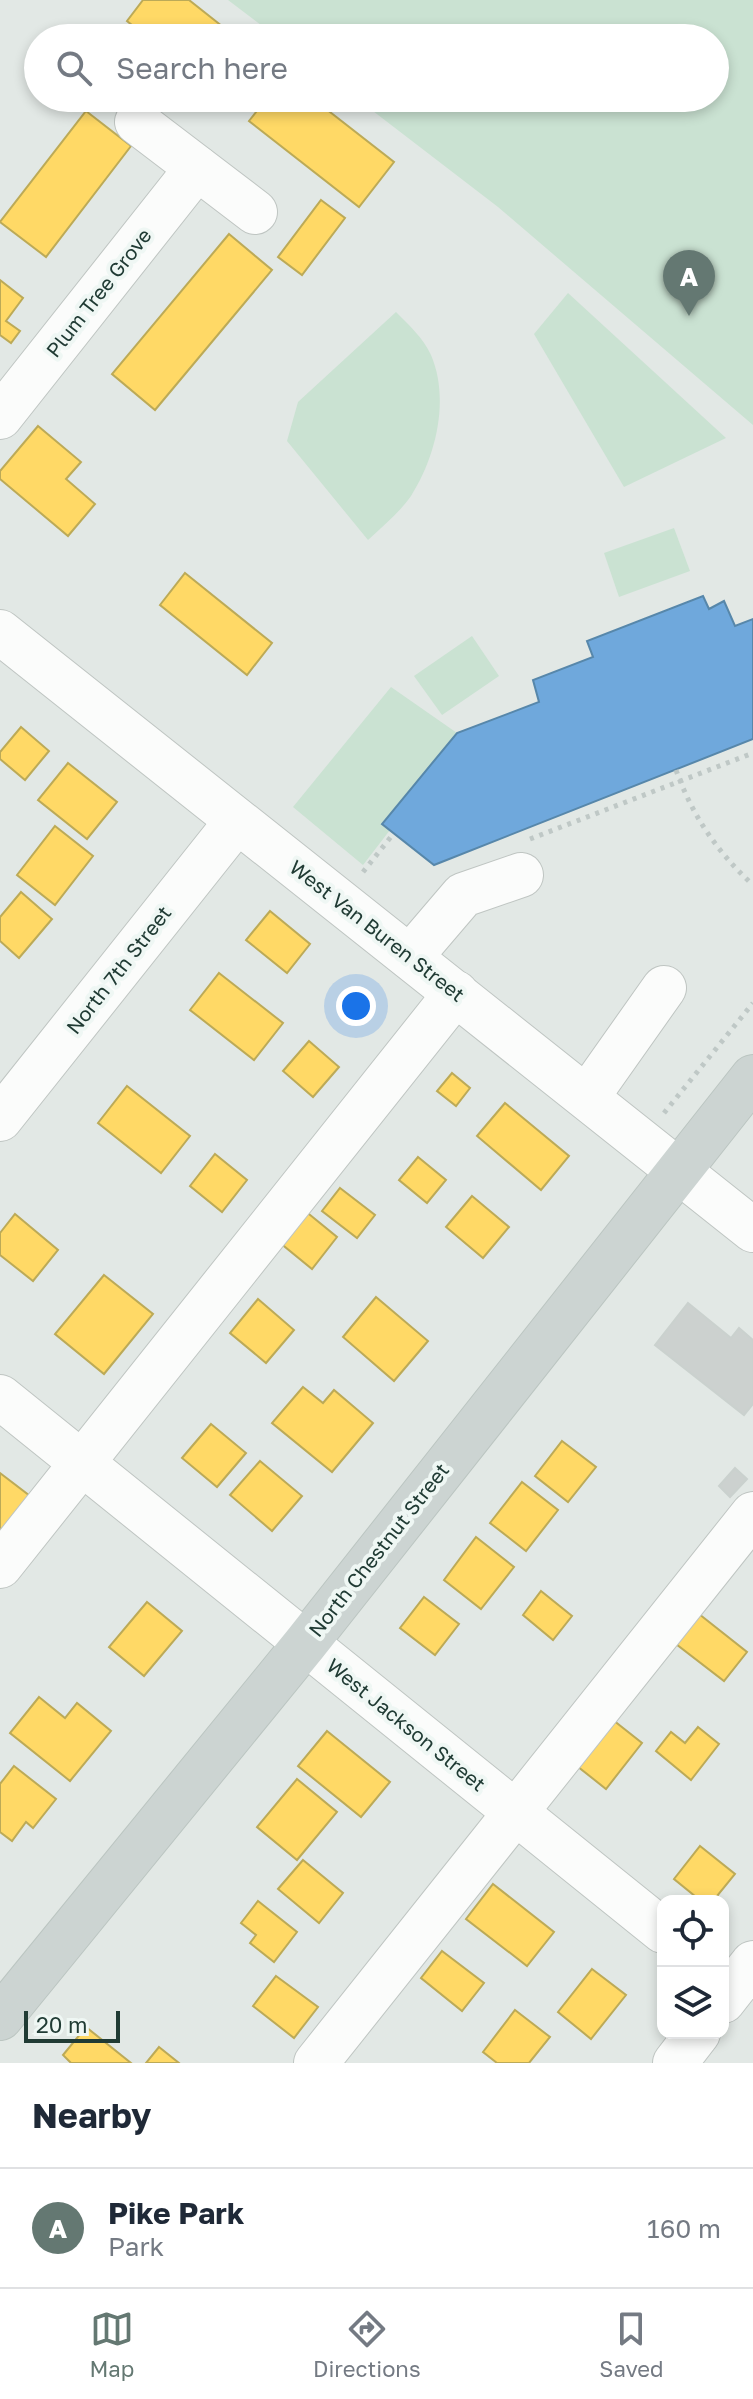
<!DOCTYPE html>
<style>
:root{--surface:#fff;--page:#f6f6f7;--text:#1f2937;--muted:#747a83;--line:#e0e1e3;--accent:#647872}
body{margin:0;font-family:"Golos Text",sans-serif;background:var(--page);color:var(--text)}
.controls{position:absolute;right:24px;bottom:24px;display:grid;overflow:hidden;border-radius:16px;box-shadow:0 4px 12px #0003}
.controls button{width:72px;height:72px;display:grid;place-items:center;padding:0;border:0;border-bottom:2px solid var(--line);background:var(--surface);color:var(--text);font:40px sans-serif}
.scale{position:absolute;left:24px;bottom:20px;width:96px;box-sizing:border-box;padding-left:8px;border:4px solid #203b34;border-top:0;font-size:22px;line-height:28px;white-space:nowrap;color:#203b34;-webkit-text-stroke:6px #eff7f4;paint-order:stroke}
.you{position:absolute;left:356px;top:1006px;width:28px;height:28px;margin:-20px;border:6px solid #fff;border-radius:50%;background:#1a73e8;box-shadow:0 0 0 12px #1a73e833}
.badge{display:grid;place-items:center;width:52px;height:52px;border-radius:50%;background:var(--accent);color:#fff;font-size:26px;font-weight:700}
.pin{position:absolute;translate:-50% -66px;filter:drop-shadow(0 2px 4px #0008)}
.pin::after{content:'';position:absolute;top:42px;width:28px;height:24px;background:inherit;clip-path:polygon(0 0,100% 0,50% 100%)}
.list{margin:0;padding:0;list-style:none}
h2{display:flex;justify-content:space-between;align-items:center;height:104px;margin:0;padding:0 32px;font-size:34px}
h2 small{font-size:26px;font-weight:400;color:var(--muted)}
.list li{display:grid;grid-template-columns:52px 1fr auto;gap:24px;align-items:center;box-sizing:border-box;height:120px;padding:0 32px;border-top:2px solid var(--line)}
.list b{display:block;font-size:30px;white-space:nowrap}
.list p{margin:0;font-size:26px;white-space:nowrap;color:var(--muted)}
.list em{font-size:26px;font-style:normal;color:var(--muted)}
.icon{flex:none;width:44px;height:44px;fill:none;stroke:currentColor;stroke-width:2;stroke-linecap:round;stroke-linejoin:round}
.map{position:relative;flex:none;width:753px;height:2063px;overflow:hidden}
.search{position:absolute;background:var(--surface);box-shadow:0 4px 12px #0003;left:24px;right:24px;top:24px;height:88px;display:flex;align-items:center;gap:20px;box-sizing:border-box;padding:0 28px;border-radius:44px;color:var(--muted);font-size:30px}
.sheet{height:224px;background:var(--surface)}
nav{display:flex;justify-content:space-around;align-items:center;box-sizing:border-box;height:112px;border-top:2px solid var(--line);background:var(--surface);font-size:22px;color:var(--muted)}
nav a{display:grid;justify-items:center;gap:4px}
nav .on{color:var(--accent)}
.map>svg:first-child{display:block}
</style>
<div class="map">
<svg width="753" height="2063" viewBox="0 0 753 2063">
<rect width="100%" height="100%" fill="#e2e8e5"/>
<g fill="#cae2d2">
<polygon points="228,0 753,0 753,425 498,207 356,98 715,98 715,38 278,38"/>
<polygon points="568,293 726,438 624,487 534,334"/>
<path d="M396,312C410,326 423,338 431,355C450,399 436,457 411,496C400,512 383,526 368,540L287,441L298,402Z"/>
<polygon points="674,528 690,571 619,597 604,553"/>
<polygon points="472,636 499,676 442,715 414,676"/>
<polygon points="391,687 457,733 382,823 390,830 363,865 293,807"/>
</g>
<g fill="#ffd966" stroke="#bcaa57" stroke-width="2">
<polygon points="143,0 189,0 237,38 148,38 127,21"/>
<polygon points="87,98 106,98 99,107"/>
<polygon points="223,98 243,98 235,108"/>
<polygon points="267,98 312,98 394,162 359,207 249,121"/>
<polygon points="86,111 131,146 46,257 0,222"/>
<polygon points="321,200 345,218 302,275 278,257"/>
<polygon points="229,234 272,270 155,410 112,374"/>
<polygon points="0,280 23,298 6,321 20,331 11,343 0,335"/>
<polygon points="38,426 81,462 66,479 95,504 68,536 0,479 0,471"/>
<polygon points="185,573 272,643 247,675 160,605"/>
<polygon points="21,727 49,751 25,780 0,759 0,752"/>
<polygon points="68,763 117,802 87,839 38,800"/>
<polygon points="55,826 93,856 55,905 17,875"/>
<polygon points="21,892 52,919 19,958 0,941 0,917"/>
<polygon points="270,911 310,944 287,973 246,940"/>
<polygon points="219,973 283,1023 254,1060 190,1010"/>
<polygon points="309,1041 339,1067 313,1097 283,1071"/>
<polygon points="452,1073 470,1088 456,1106 437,1091"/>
<polygon points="127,1086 190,1136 161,1173 98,1123"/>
<polygon points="505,1103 569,1156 541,1190 477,1136"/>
<polygon points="215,1154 247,1180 222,1212 190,1186"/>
<polygon points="418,1157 446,1180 427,1203 399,1180"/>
<polygon points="340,1188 375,1215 357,1238 322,1211"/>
<polygon points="472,1196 509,1227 483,1258 446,1227"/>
<polygon points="304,1210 337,1237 312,1269 279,1242"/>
<polygon points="15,1214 58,1250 33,1281 0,1255 0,1233"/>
<polygon points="104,1275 153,1314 104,1374 55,1334"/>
<polygon points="376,1297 428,1341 394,1381 343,1337"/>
<polygon points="258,1299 294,1330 266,1363 230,1333"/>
<polygon points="303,1387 323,1403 334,1390 373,1423 332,1472 272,1423"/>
<polygon points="211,1424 246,1453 217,1487 182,1458"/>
<polygon points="562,1441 596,1467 568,1502 535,1476"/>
<polygon points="260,1461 302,1496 272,1531 230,1495"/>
<polygon points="0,1473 30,1496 0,1534"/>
<polygon points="522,1482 558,1510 526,1551 490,1523"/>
<polygon points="476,1537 514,1567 481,1609 444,1580"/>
<polygon points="541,1591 572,1616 553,1640 523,1615"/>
<polygon points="424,1597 459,1624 435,1655 400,1628"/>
<polygon points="147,1602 182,1631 144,1676 109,1647"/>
<polygon points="699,1614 747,1652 724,1681 676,1644"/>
<polygon points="39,1697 65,1718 77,1703 111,1731 70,1781 10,1733"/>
<polygon points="613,1720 642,1743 606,1789 577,1766"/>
<polygon points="698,1727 719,1744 691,1780 656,1751 671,1732 685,1743"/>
<polygon points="327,1731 390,1782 361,1817 298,1766"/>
<polygon points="14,1766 56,1799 33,1828 26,1822 12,1841 0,1832 0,1784"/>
<polygon points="297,1779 337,1812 297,1860 257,1827"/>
<polygon points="700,1846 735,1874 713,1901 701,1901 674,1879"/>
<polygon points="303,1860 343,1893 319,1923 278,1889"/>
<polygon points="493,1884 554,1932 527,1966 466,1919"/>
<polygon points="258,1901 297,1932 274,1962 250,1943 256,1935 241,1923"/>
<polygon points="442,1951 484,1983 462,2011 421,1978"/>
<polygon points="592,1969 626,1995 591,2039 558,2012"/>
<polygon points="276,1976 318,2007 294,2038 253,2006"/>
<polygon points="515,2010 550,2037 529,2063 497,2063 483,2052"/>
<polygon points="86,2027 131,2063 71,2063 63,2055"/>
<polygon points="159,2047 179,2063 146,2063"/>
</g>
<polygon fill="#6fa8dc" stroke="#5787aa" stroke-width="2" points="703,596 709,609 724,601 735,626 753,619 753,739 434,865 382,824 457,733 539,702 533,680 593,657 587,641"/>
<g fill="#ccd1cf" stroke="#cad1ce" stroke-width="2">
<polygon points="688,1303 731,1338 739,1328 753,1340 753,1404 744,1415 655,1345"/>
<polygon points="735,1468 747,1479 730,1497 719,1486"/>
</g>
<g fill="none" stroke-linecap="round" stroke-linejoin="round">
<g stroke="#bfc5c2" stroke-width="46">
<g id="minor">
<polyline points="137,122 255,212"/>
<polyline points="0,417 197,168"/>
<polyline points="0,632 753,1230"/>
<polyline points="410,957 463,895 521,875"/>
<polyline points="587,1097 664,988"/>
<polyline points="0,1119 237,821"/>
<polyline points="0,1397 663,1931"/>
<polyline points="0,1566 456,993"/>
<polyline points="723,2001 753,1963"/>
<polyline points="316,2063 753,1514"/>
<polyline points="675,2063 698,2033"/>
</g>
</g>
<g stroke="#bbc5c1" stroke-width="46">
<polyline id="major" points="0,2018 305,1644 753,1077"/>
</g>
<g stroke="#bfc8c6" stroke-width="5" stroke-dasharray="4 6" stroke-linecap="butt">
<path d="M676,770C692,815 717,852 753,885"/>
<polyline points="530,839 753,753"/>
<polyline points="363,872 394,833"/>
<polyline points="664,1113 753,1003"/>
</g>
<use href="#minor" stroke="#fbfcfb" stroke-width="44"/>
<use href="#major" stroke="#ccd4d2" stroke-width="44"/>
</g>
<g text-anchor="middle" stroke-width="8" stroke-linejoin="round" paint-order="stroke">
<g font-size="20" fill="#203b34" stroke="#eff7f4">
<text transform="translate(99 293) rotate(-52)" y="7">Plum Tree Grove</text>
<text transform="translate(377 931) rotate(38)" y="7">West Van Buren Street</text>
<text transform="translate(119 970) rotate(-52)" y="7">North 7th Street</text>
<text transform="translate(379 1550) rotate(-52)" y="7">North Chestnut Street</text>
<text transform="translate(406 1725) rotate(39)" y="7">West Jackson Street</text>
</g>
</g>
</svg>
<div class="controls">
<button><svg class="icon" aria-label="locate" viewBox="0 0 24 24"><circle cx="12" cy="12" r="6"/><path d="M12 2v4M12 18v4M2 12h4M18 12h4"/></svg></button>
<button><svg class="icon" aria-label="layers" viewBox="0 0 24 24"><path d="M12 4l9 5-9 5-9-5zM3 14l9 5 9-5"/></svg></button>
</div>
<div class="scale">20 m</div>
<div class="you"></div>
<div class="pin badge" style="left:689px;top:316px">A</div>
<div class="search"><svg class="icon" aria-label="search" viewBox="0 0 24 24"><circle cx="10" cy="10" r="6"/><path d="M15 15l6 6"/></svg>Search here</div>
</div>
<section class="sheet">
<h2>Nearby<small></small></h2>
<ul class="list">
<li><span class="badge">A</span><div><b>Pike Park</b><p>Park</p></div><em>160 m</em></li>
</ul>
</section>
<nav>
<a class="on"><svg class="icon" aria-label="map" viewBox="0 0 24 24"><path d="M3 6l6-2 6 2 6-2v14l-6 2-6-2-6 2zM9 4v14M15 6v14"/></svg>Map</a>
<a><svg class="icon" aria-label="directions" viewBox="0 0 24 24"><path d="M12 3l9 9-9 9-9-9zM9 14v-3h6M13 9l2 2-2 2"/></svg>Directions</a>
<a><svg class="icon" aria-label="saved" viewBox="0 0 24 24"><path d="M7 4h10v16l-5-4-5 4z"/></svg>Saved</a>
</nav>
